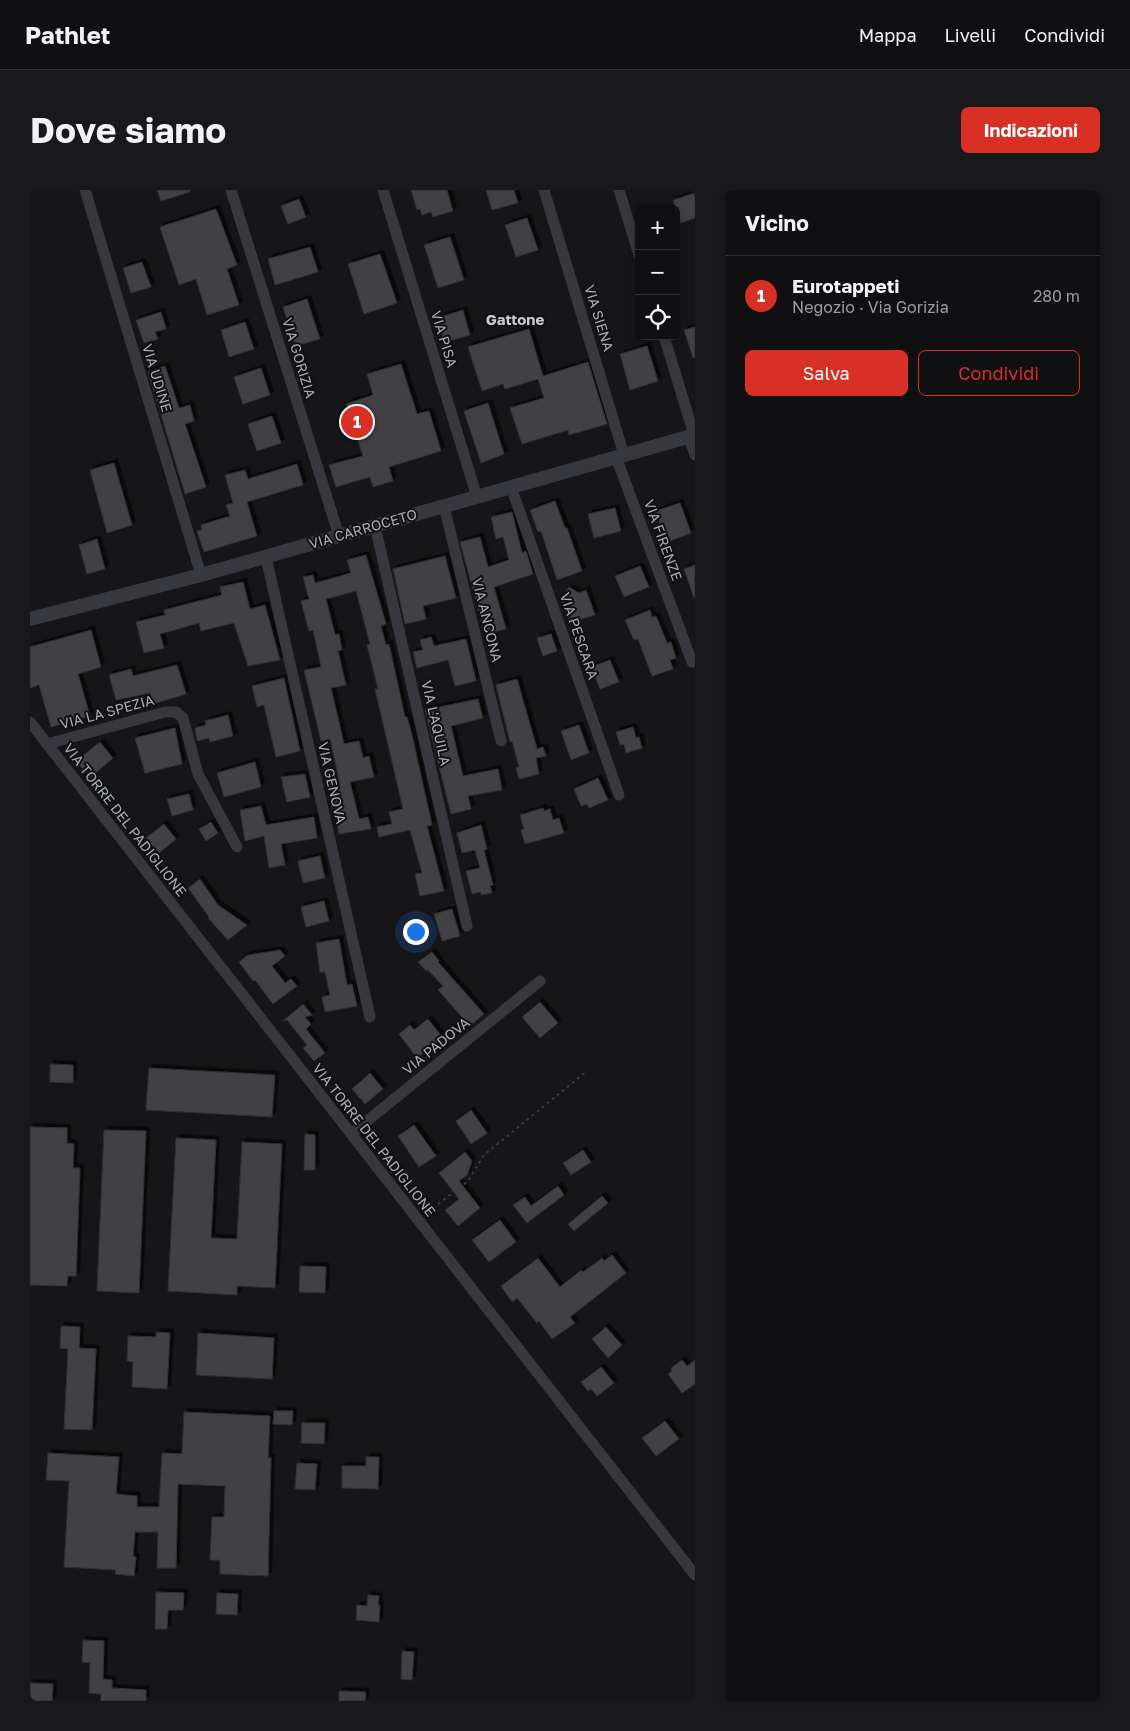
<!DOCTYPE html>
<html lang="it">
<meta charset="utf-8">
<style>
:root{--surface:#101012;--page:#19191b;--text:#f1f3f6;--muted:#9c9d9f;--line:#303032;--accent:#d93025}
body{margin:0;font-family:"Golos Text",sans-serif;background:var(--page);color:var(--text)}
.controls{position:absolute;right:15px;top:15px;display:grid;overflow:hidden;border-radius:8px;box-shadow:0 2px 8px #0003}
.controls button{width:45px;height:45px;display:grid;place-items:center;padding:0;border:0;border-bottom:1px solid var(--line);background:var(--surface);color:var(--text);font:25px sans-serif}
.you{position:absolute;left:385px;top:741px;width:18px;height:18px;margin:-12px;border:4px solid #fff;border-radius:50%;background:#1a73e8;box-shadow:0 0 0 8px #1a73e833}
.badge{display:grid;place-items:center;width:32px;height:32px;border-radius:50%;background:var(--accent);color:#fff;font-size:16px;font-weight:700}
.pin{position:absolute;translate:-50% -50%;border:2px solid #fff;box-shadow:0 1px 5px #0006}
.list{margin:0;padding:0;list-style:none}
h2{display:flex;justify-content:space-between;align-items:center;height:65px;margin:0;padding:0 20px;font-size:21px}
h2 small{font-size:16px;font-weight:400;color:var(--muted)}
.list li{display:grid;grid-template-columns:32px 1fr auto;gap:15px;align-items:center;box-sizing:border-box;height:80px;padding:0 20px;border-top:1px solid var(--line)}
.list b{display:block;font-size:19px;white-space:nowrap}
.list p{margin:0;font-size:16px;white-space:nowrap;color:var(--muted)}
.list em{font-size:16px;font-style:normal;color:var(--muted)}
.actions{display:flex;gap:10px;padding:15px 20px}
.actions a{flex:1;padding:11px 0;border:1px solid var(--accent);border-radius:8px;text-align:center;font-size:18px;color:var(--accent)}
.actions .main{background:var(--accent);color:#fff}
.icon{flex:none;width:28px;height:28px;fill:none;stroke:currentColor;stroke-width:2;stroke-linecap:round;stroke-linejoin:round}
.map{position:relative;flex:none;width:665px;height:1511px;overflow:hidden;border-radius:8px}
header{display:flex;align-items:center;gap:30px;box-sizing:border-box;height:70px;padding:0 25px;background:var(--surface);border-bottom:1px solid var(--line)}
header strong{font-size:24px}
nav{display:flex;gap:28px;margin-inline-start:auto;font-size:18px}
.intro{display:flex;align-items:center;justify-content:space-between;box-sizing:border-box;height:120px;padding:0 30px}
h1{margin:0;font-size:35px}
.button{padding:12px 22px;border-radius:8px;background:var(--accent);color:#fff;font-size:18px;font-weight:700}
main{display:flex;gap:30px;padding:0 30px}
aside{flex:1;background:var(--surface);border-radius:8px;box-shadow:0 2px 8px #0003}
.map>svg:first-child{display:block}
</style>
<header>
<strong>Pathlet</strong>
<nav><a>Mappa</a><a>Livelli</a><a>Condividi</a></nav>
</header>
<div class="intro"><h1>Dove siamo</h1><a class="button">Indicazioni</a></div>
<main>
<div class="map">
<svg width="665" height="1511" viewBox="0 0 665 1511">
<defs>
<filter id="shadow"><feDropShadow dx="3.5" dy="-3.5" stdDeviation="0" flood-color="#0009"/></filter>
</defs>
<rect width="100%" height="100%" fill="#161618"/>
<g fill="#404145" stroke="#303034" filter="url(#shadow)">
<polygon points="127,0 160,0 160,2 131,11"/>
<polygon points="381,0 417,0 423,21 403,27 401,22 392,25 390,19 387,20"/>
<polygon points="456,0 484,0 488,13 462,20"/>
<polygon points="665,3 665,28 651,33 643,10"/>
<polygon points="269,9 276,27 258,34 251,16"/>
<polygon points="186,19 207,75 197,79 209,115 177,125 166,89 149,95 130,37"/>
<polygon points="497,28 508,60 486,67 475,35"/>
<polygon points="420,47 434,90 408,98 394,55"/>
<polygon points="280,57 288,82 245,95 238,69"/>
<polygon points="350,64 367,113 334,124 318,74"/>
<polygon points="112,72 121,97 101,103 93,78"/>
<polygon points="277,109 290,149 266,156 253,117"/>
<polygon points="433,120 440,145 415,152 407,128"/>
<polygon points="131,122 136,139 125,142 128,149 114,153 106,130"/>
<polygon points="215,132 224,159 199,167 191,140"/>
<polygon points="665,137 665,167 663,168 654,140"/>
<polygon points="499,139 513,186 558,172 577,234 539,245 538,240 492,254 480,218 514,208 508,189 475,199 473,194 452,201 438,157"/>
<polygon points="617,156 628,191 600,200 590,164"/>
<polygon points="371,174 387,224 399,221 411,261 359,277 363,291 343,297 340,287 306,297 299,275 333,266 316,214 343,205 337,184"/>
<polygon points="135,176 149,218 160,215 164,231 155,234 176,297 155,304 118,182"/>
<polygon points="231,178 240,205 213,214 204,187"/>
<polygon points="458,213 474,264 451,273 434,221"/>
<polygon points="242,226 251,253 227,261 218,234"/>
<polygon points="84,273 102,335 77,343 60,280"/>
<polygon points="267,274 273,295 217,312 227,346 174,362 167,341 172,340 171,335 200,326 196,315 203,313 195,285 215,280 218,289"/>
<polygon points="525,311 535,338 537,338 552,381 527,390 511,341 508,342 500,320"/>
<polygon points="650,313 661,343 637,352 626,321"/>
<polygon points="585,318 591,341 564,348 558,324"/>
<polygon points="482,322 492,363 496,361 503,384 464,397 476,439 455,444 430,352 450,347 458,377 479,370 473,347 466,349 461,327"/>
<polygon points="67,349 75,379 57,384 49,355"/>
<polygon points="336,365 356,434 351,436 356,455 359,454 375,527 377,527 382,545 402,635 397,636 414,701 390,706 385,684 392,683 380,640 349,647 347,637 362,634 359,622 373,619 345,499 348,499 337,455 340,454 326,401 296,409 305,445 309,444 312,460 308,461 316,495 301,498 314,554 329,551 333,568 339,566 344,587 320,592 329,629 338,627 341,639 309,644 301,600 308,598 307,594 310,594 300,549 291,551 274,480 291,477 283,440 279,441 271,411 279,409 273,387 283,385 285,393 321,383 317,370"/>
<polygon points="415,366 426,408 393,416 396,429 375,434 363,379"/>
<polygon points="665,375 665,408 664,408 654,379"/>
<polygon points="610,376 619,397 594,407 585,386"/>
<polygon points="213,392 220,419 235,415 250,470 218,476 204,433 171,441 169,433 130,444 134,458 114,463 106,432 135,425 134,420 192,405 190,397"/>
<polygon points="539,397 549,403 556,400 565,425 542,432 536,415 530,411"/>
<polygon points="620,420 622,427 626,426 637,453 641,452 646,468 640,470 643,479 622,486 608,449 604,450 595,430"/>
<polygon points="61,440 71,477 48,484 60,526 21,537 9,495 0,498 0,457"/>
<polygon points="521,444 527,461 513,466 507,448"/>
<polygon points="401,447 404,456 436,449 446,491 425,496 418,470 387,478 383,462 393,460 390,450"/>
<polygon points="580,470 589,492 570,499 561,477"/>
<polygon points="147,475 156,504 123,514 120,503 86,510 79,485 101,479 103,486"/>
<polygon points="254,488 270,561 246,567 234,515 227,517 222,496"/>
<polygon points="487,489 507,559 513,557 516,566 506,568 509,584 489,589 486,578 489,577 482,551 480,552 466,495"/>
<polygon points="448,509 453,528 421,536 433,586 468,579 472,600 438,606 441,619 421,624 395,520"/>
<polygon points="198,525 203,546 180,552 179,548 167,551 165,538 176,535 175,531"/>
<polygon points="549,535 559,563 541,570 531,541"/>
<polygon points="603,537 606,548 609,547 612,558 596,563 594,554 590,555 586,542"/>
<polygon points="145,538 152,574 115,583 105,548"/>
<polygon points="70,552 83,568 60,588 46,571"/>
<polygon points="225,572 231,597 194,607 187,583"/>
<polygon points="275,584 280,607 257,612 251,587"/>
<polygon points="568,588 578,610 559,618 557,614 551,616 544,599"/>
<polygon points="159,604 163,620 142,626 137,609"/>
<polygon points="231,616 236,635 284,627 287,648 251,654 255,675 239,678 234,646 215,651 210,620"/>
<polygon points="513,618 514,621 520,619 523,630 529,628 534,643 495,654 491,640 494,639 490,625"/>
<polygon points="181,632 188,643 176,651 169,639"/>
<polygon points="134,634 146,649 129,663 116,648"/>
<polygon points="451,635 457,659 454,660 463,695 460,696 462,703 451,705 451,702 442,704 436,681 450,678 445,660 432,663 427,643"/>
<polygon points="290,666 295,688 273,693 268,671"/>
<polygon points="170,689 188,715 217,735 198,750 178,728 179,727 158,698"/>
<polygon points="294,711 299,731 276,737 271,717"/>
<polygon points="422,719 430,746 412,751 404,724"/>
<polygon points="309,749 317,795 322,794 327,816 295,822 292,807 300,805 295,782 290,782 286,753"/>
<polygon points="250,760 255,766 242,776 255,793 261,789 267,796 243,814 225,790 223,791 209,772 218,765"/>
<polygon points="402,762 409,771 408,772 454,824 440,836 408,800 413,796 398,780 396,781 388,772"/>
<polygon points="510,812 528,833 510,848 492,827"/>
<polygon points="273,814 282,825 275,827 281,834 276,839 295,863 284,871 273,858 277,855 257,830 253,831"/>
<polygon points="398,829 413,848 387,868 369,844 380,835 384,840"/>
<polygon points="20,874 43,875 43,893 20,892"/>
<polygon points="119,878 245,885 242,927 116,920"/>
<polygon points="340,883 353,899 335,914 322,899"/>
<polygon points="441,920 457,943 441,954 426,931"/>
<polygon points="384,935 406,966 389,977 368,946"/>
<polygon points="0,937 37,938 37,953 44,954 43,978 50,978 46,1086 38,1086 37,1096 0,1095"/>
<polygon points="74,940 116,941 109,1103 67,1101"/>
<polygon points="275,944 285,945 285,980 274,980"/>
<polygon points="146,948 186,950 181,1048 207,1049 212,952 252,954 245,1098 207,1096 207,1105 138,1101"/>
<polygon points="553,960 561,972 541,985 533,973"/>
<polygon points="435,962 442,971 437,985 429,991 450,1018 428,1036 415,1020 429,1009 409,983"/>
<polygon points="528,996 534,1005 497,1033 483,1015 495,1007 501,1016"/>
<polygon points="572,1006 578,1013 544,1041 538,1034"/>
<polygon points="470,1030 486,1052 459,1072 442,1050"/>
<polygon points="582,1065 596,1083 540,1127 545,1133 522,1149 509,1131 507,1133 487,1108 482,1112 471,1096 508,1068 530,1097 551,1080 553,1082 572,1068 574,1071"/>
<polygon points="270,1076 296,1077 295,1103 269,1102"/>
<polygon points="31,1136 50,1137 49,1158 66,1159 62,1240 34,1239 38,1159 30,1158"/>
<polygon points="576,1137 592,1155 578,1168 562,1149"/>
<polygon points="126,1142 140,1143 137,1199 102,1197 103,1172 97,1171 98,1146 126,1147"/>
<polygon points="168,1143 244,1148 242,1189 166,1185"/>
<polygon points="652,1170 657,1176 665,1170 665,1194 652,1203 638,1184 642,1181 641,1178"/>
<polygon points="571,1177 584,1193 567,1206 561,1199 558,1201 551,1192"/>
<polygon points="244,1221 263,1221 262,1235 243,1234"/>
<polygon points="154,1222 240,1226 238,1268 241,1268 238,1386 190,1384 190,1370 180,1370 182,1327 194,1327 195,1296 148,1294 146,1378 127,1378 128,1342 105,1342 103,1367 106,1367 104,1386 85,1384 86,1380 34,1377 39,1291 16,1290 18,1263 89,1267 86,1304 107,1306 107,1317 129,1317 132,1263 152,1264"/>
<polygon points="635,1231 649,1249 626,1266 612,1248"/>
<polygon points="272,1233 295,1233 294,1254 271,1253"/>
<polygon points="336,1267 349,1267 348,1299 312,1298 312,1276 336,1276"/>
<polygon points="267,1273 287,1274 285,1300 265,1299"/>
<polygon points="126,1402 154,1403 153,1420 138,1420 137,1439 125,1439"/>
<polygon points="187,1403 208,1404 207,1425 186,1424"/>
<polygon points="338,1405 349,1406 348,1415 350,1415 349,1432 326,1430 327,1415 337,1416"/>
<polygon points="53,1450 74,1451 73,1489 82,1490 82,1498 116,1500 116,1511 71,1511 71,1504 59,1503 60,1473 52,1472"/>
<polygon points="372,1461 384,1462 382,1490 371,1489"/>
<polygon points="0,1493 23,1494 22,1511 0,1511"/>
<polygon points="309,1501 336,1502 335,1511 309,1511"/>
</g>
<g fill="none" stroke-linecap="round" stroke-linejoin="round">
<polyline stroke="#3d3f44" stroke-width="2" stroke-dasharray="2.5 4" stroke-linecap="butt" points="398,1022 438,991 454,965 557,881"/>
<g stroke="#37383d" stroke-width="11">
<polyline points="55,0 171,385"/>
<polyline points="201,0 309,346"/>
<polyline points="353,0 447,307"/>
<polyline points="514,0 594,265"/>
<polyline points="589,0 609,65"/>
<polyline points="634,146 664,245"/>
<polyline points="659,247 665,265"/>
<polyline points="586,267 662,472"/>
<polyline points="481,297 589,605"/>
<polyline points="414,316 471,551"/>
<polyline points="345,336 437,736"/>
<polyline points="236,367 340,827"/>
<polyline points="0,532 665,1385"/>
<polyline points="17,554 135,522 146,522 153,528 168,584 207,657"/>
<polyline points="321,944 510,791"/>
</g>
<polyline stroke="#37383d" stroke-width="14" points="0,429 171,385 665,245"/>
</g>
<g text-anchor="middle" stroke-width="4" stroke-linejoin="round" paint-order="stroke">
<g font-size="14" fill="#a8adb8" stroke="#111113">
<text transform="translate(569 128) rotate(73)" y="5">VIA SIENA</text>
<text transform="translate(414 149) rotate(73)" y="5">VIA PISA</text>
<text transform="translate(269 168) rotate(73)" y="5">VIA GORIZIA</text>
<text transform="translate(127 188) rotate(73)" y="5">VIA UDINE</text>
<text transform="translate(333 339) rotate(-16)" y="5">VIA CARROCETO</text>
<text transform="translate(633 350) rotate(70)" y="5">VIA FIRENZE</text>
<text transform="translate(457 430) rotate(76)" y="5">VIA ANCONA</text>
<text transform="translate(549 446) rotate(71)" y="5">VIA PESCARA</text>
<text transform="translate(77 522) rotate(-15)" y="5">VIA LA SPEZIA</text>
<text transform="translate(406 533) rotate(77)" y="5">VIA L'AQUILA</text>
<text transform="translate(302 593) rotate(77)" y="5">VIA GENOVA</text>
<text transform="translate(95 630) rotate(52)" y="5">VIA TORRE DEL PADIGLIONE</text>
<text transform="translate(406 856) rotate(-39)" y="5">VIA PADOVA</text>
<text transform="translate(344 950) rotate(52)" y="5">VIA TORRE DEL PADIGLIONE</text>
</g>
<g font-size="15" font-weight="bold" fill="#c9ccd4" stroke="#111113">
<text x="485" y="135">Gattone</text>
</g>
</g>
</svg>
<div class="controls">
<button>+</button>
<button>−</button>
<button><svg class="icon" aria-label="locate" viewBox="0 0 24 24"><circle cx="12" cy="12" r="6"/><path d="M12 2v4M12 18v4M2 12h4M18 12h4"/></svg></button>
</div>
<div class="you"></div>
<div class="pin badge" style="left:327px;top:232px">1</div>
</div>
<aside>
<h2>Vicino<small></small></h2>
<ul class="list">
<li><span class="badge">1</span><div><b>Eurotappeti</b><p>Negozio · Via Gorizia</p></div><em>280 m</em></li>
</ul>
<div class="actions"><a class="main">Salva</a><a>Condividi</a></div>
</aside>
</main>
